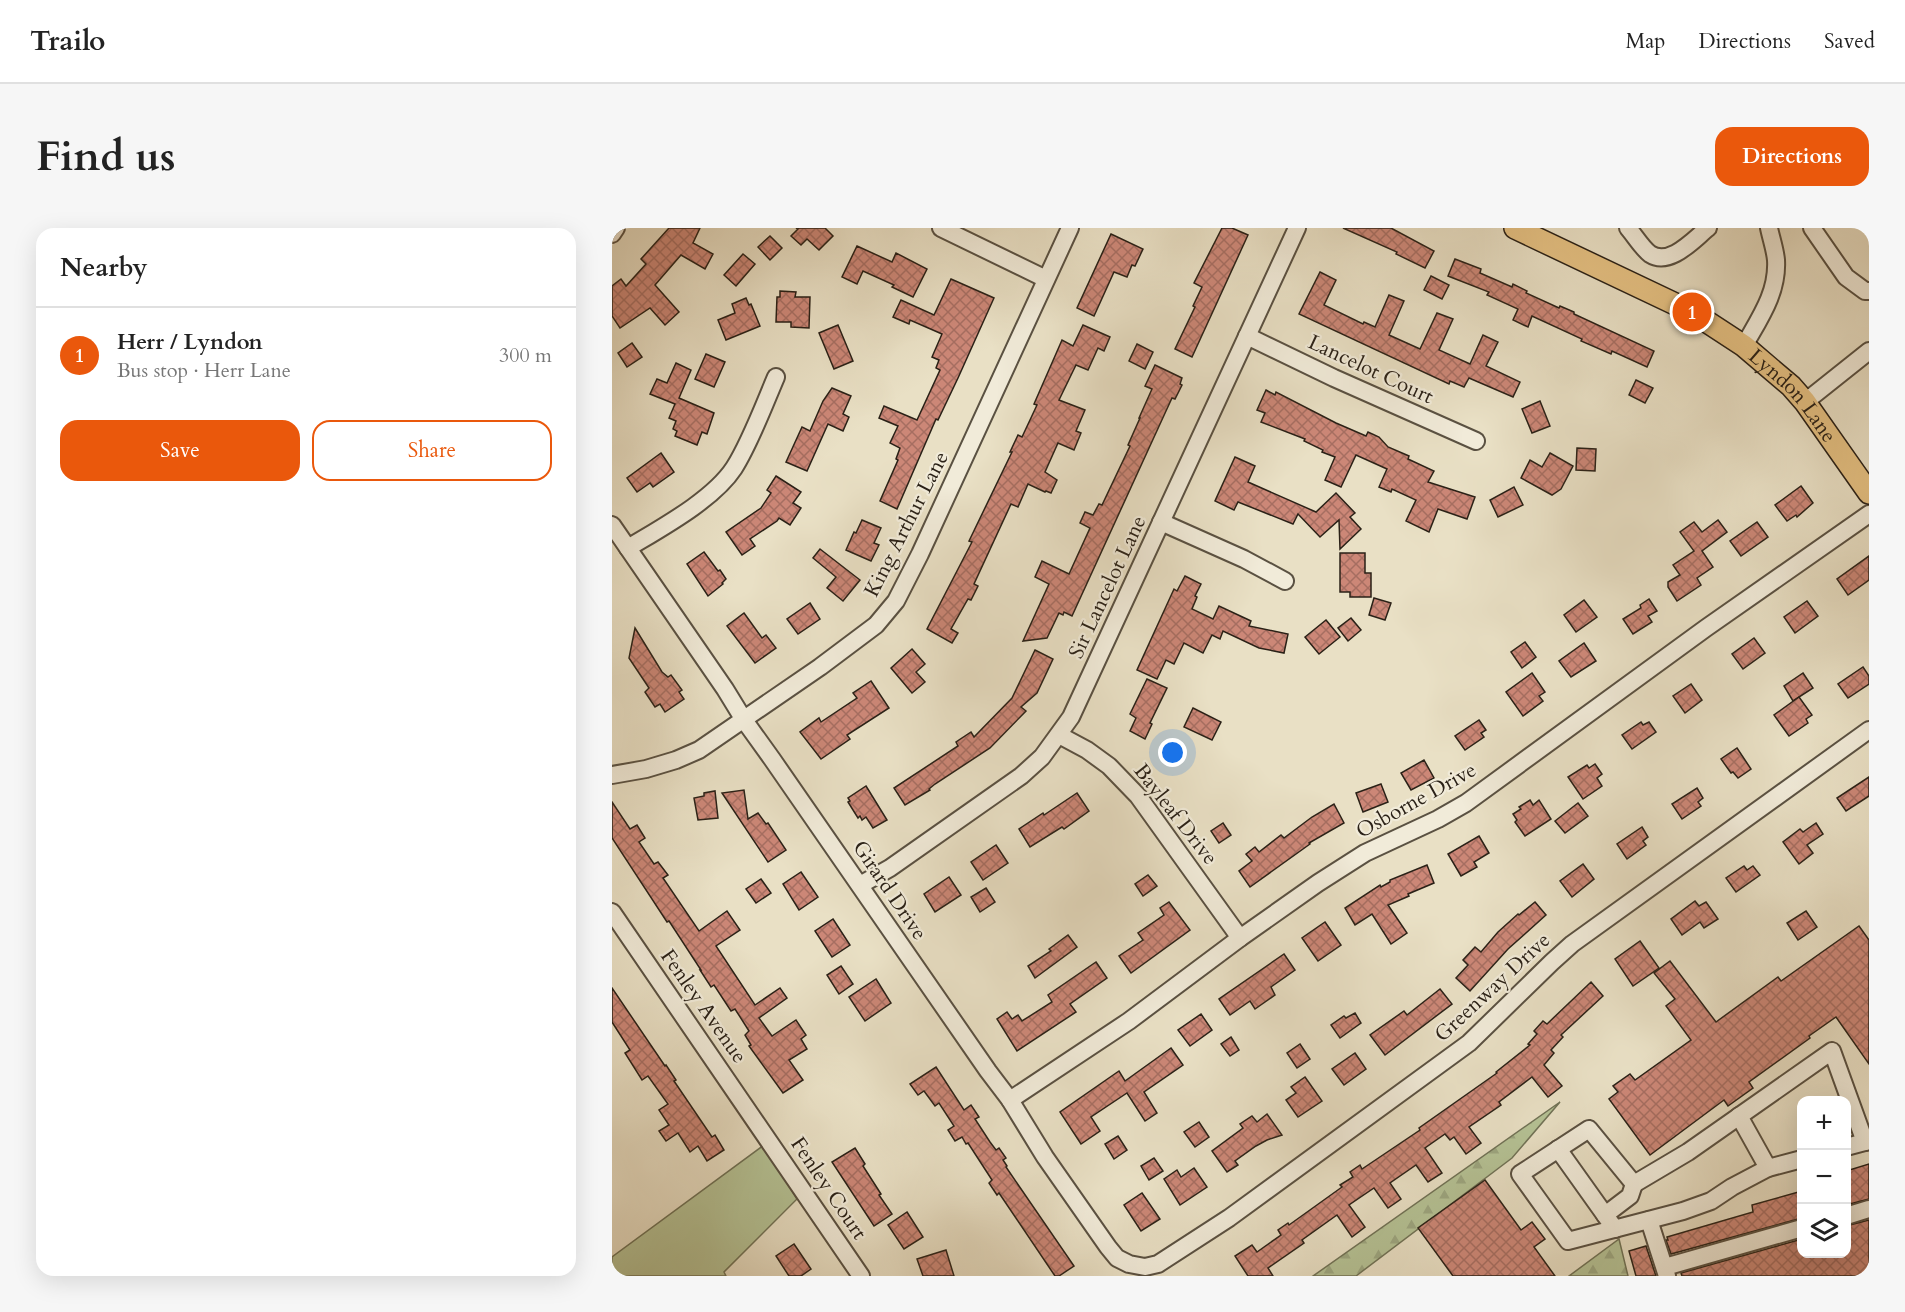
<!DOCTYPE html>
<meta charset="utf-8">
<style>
:root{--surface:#fff;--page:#f6f6f6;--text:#222;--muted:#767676;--line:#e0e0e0;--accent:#ea580c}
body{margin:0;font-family:Cardo,serif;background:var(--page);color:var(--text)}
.controls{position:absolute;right:18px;bottom:18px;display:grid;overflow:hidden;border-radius:12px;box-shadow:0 6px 24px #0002}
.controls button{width:54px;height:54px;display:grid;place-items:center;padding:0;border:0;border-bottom:2px solid var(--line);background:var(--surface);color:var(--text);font:30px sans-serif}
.you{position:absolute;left:561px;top:525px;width:21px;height:21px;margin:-15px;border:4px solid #fff;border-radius:50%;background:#1a73e8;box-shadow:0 0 0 9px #1a73e833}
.badge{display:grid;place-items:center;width:39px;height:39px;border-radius:50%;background:var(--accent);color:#fff;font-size:20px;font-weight:700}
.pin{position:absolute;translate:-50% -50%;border:3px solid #fff;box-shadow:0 2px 6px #0006}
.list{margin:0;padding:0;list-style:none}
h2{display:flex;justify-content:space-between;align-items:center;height:78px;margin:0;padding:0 24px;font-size:26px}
h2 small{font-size:20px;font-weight:400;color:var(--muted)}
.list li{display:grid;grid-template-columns:39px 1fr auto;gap:18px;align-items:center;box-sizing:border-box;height:96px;padding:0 24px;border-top:2px solid var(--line)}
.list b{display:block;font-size:22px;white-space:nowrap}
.list p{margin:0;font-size:20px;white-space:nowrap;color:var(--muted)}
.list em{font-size:20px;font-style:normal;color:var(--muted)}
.actions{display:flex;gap:12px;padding:18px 24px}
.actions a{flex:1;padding:14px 0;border:2px solid var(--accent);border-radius:18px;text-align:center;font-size:21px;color:var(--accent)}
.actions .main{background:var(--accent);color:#fff}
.icon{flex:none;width:33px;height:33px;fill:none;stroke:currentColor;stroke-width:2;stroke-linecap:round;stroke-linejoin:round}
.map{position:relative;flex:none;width:1257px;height:1048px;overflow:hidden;border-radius:18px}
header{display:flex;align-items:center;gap:36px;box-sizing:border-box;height:84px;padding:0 30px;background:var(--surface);border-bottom:2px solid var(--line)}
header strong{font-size:28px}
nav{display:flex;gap:33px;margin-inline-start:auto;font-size:21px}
.intro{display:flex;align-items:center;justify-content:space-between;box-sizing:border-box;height:144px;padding:0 36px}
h1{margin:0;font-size:42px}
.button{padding:15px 27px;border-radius:18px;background:var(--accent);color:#fff;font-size:21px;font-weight:700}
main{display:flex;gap:36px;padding:0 36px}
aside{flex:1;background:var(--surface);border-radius:18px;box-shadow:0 6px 24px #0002}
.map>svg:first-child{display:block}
</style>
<header>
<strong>Trailo</strong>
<nav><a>Map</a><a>Directions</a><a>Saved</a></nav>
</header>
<div class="intro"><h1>Find us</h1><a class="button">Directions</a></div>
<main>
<aside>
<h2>Nearby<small></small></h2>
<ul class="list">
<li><span class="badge">1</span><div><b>Herr / Lyndon</b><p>Bus stop · Herr Lane</p></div><em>300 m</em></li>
</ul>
<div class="actions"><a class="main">Save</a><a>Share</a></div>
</aside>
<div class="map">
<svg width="1257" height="1048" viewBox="0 0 1257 1048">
<defs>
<pattern id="forest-firs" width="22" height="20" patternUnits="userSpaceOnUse" patternTransform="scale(1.5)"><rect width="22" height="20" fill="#b5c295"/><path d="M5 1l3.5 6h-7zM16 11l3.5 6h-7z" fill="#9ca680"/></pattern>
<pattern id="building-cross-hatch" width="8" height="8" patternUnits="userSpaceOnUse" patternTransform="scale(1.5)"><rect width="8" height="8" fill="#cc8777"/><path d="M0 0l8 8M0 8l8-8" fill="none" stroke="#a66e61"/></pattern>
</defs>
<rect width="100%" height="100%" fill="#e9e0c5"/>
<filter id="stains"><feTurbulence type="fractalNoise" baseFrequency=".00333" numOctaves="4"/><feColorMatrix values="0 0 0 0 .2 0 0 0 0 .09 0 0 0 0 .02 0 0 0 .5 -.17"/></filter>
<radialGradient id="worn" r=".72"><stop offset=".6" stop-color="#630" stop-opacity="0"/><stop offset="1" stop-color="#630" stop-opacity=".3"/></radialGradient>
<polygon fill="#b5c295" stroke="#707256" stroke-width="1.5" points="152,917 185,971 112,1044 114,1048 0,1048 0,1029"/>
<g fill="url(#forest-firs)" stroke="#707256" stroke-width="1.5">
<polygon points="948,874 900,930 744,1048 701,1048"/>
<polygon points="1007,1011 1016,1048 957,1048"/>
</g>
<g fill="url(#building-cross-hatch)" stroke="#2a2117" stroke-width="1.5">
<polygon points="57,0 88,0 81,15 101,26 93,41 69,27 43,57 67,84 53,97 38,80 8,100 0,88 0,58 9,51 14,58 34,36 29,31"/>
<polygon points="184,0 213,0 221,8 207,22 195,11 189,17 179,8 186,1"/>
<polygon points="610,0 620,0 636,7 580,129 563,121 583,79 581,78 590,59 582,55"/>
<polygon points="731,0 779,0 822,23 813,40 784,26 785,24"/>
<polygon points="499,6 531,21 523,38 520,37 515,49 502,44 482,88 465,80"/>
<polygon points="158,8 170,20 158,32 146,19"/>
<polygon points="245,18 280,34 284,25 315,41 301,69 280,59 282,57 251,43 245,56 230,49"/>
<polygon points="131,26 143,36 124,58 112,47"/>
<polygon points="843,31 869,41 868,45 900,59 901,56 915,63 914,65 947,80 948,78 962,84 962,86 1042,123 1035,139 1000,123 999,126 969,113 970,111 920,88 916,99 901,92 906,81 875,67 877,64 836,48"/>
<polygon points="708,44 724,52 712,77 751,96 752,94 763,99 777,67 792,73 777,107 808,121 825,85 841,91 827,122 858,136 871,107 886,114 874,138 908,154 901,169 857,150 852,159 838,153 837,156 687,86"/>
<polygon points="819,48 837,57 830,71 812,62"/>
<polygon points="339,51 382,70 346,150 326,192 324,191 285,281 268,273 286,232 284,231 288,220 278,215 286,198 267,190 272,178 305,192 328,142 324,140 327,132 320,129 330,106 298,92 297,96 281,89 289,72 322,87"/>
<polygon points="168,63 184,64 183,69 198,69 197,100 179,99 179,94 164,94 165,69 168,69"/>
<polygon points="134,70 137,77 139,76 148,98 114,112 106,92 123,85 120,76"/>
<polygon points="226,97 241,133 222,141 207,105"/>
<polygon points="471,97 498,109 492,123 486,120 476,142 464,137 447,172 473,182 464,203 469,205 462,222 446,215 433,244 445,252 439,265 434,263 433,264 416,256 406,279 399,276 362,356 366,358 359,372 356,371 339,401 346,405 340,415 315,401 360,314 357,313 400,224 398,224 406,207 410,209 425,177 422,176 450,112 461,118"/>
<polygon points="20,115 30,129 15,139 6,125"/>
<polygon points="525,116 541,124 533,141 517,133"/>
<polygon points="94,126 113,134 102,159 83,151"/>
<polygon points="64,135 79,142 67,170 102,185 95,206 90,204 85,217 63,208 65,203 61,201 64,193 57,190 63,176 38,166 45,151 55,155"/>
<polygon points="543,137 570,150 568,156 570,157 563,171 560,170 554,183 460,388 452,384 451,387 447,385 435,410 411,413 437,356 423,349 430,333 457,346 478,300 468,295 473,284 481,287 487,276 490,277 518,218 516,217 528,190 527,190 540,161 533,158"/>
<polygon points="1024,152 1041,160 1033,175 1017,167"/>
<polygon points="220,160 239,168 231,186 237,189 231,203 216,196 195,243 174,234 190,199 198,203 211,173"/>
<polygon points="654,162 663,167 664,164 724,195 754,208 756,204 767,209 776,219 797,228 796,231 822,243 816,254 863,269 855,291 826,281 817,304 794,293 804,272 780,261 779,264 767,259 775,241 744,227 729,259 713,252 723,229 710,224 711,222 692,213 693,211 649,194 653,185 645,182"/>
<polygon points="928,173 938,198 920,205 910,181"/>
<polygon points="965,220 984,221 983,243 964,242"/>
<polygon points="49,225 62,244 41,259 38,255 25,264 15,250"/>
<polygon points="938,225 961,238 949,261 940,267 909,250 918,232 930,239"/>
<polygon points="623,229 643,238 636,254 704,284 724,265 743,285 738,289 749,301 728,321 727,292 708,309 686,286 681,296 626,274 622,282 603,273"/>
<polygon points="164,248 189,264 181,275 189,280 178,297 167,290 165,293 138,311 143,318 130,327 114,304 149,280 159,265 155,262"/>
<polygon points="1189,258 1201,275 1185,289 1184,287 1175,293 1163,277"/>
<polygon points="902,259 911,277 886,289 878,272"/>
<polygon points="250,292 269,300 262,315 267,317 259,333 234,322 242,304 244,305"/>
<polygon points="1106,292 1115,304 1090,323 1101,339 1085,350 1089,357 1065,373 1056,359 1056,354 1068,347 1061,337 1082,323 1068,304 1082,294 1090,304"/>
<polygon points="1145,294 1156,309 1129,328 1118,313"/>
<polygon points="208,321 248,352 231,373 215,360 224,349 201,330"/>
<polygon points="92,324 106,343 108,342 114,351 110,355 111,356 96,368 75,336"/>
<polygon points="728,325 753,325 753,345 759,345 759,369 738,369 738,364 728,364"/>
<polygon points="1257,328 1257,352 1236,367 1225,351"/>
<polygon points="573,348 589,356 583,368 585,369 580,381 601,391 607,378 639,393 637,398 676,406 672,425 647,420 611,403 608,411 600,407 591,425 572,415 562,436 554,432 545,451 525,442 562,361 565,363"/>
<polygon points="762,370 779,375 773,392 757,387"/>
<polygon points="1037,371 1045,383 1036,388 1040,394 1021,406 1011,391 1029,380 1028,377"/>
<polygon points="972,372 985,389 964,404 952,387"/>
<polygon points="1195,373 1206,388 1183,405 1172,389"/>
<polygon points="198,375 208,391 186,406 175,391"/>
<polygon points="132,385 150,410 154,407 164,420 143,435 115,398"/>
<polygon points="739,390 749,402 736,413 726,400"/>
<polygon points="714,392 728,409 707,426 693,409"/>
<polygon points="23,400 50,444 56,449 59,447 70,462 67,464 72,471 53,484 48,476 43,479 33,464 37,460 17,430"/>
<polygon points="1142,410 1153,425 1131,441 1120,426"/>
<polygon points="913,414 924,429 910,440 899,424"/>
<polygon points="972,415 984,433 959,449 947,433"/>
<polygon points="300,421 313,436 304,444 313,454 300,465 279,440"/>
<polygon points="423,422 441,431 425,465 409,479 414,483 378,520 323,556 317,561 318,562 293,577 282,560 346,518 344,514 359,504 362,509 400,470"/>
<polygon points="1251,439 1257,448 1257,456 1236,470 1226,456"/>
<polygon points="920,445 933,464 927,468 931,473 911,488 894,464"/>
<polygon points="1191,445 1201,460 1181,473 1172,458"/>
<polygon points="535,451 555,460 538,495 540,496 533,511 518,503 524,490 518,486"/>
<polygon points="259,453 277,480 235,507 238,511 209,531 188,504 207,490 209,494 245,470 241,465"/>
<polygon points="1079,456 1090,472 1073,485 1061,468"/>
<polygon points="1187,469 1200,487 1194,491 1196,495 1177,508 1162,487"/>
<polygon points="581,480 609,494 600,512 572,499"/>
<polygon points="867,492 874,502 869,505 872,509 853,522 843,508"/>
<polygon points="1029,494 1031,497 1037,494 1044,504 1020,521 1010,507"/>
<polygon points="1125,520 1139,541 1126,550 1121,544 1119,545 1109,531"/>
<polygon points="812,532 822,550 799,562 789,545"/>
<polygon points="983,536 990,546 985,550 990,558 971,571 956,549 975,537 977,540"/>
<polygon points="1257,549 1257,568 1234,583 1225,570"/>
<polygon points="769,556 776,574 751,584 744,565"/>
<polygon points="254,558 275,592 261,600 254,589 250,592 248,588 246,590 236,574 238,573 236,570"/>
<polygon points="1085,560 1091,570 1086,574 1089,578 1070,591 1060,576"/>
<polygon points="132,562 136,591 146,585 154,596 156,595 174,622 156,634 110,565"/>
<polygon points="103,563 106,590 86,592 82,570 92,568 92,565"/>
<polygon points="465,565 477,583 452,601 450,599 418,619 407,601 431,585 432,587"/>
<polygon points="918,572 921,577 927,572 939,591 913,608 903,594 905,592 901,586 909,581 907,579"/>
<polygon points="0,574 18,601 25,597 33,610 27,614 42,636 46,634 56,647 51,650 87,703 115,683 128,702 104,718 143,777 168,760 175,770 147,790 160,808 184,792 194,807 189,811 195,821 177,832 191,852 171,865 137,818 139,817 133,807 137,803 123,781 119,783 102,757 99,759 88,742 89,742 57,693 55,694 0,610"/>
<polygon points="966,575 976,588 953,605 943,593"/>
<polygon points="722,576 732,595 697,615 698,616 638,659 627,643 640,633 634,626 643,619 647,624 669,607 672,610 700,589"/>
<polygon points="611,595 619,607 607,615 599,603"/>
<polygon points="1204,595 1211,606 1195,617 1201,625 1187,636 1171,614 1188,601 1191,604"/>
<polygon points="1030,599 1036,609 1031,613 1034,617 1015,631 1005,616"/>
<polygon points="867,608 877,625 862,634 865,639 849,648 836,626"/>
<polygon points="384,617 396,635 371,652 359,634"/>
<polygon points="971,636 982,651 960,669 948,653"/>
<polygon points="815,637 822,655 796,666 797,668 776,677 795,705 779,716 760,686 743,697 733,680 768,657 769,659 778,654 778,652"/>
<polygon points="1132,638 1135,642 1141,638 1148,647 1124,664 1114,650"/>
<polygon points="189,644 206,669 187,682 171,656"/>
<polygon points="536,647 545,658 531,668 523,656"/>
<polygon points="337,649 349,667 323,684 312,666"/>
<polygon points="149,651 159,665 144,675 134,661"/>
<polygon points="374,660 383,674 368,684 359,669"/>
<polygon points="1083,673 1087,678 1094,674 1106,691 1092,700 1088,694 1070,707 1059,691"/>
<polygon points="557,674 578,702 519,745 507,728 531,712 526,705 552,687 548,680"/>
<polygon points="923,674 934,687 896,721 858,763 844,750 856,737 851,732 863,719 869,724 886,704 906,686 907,687"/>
<polygon points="1194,683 1205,699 1186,712 1175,695"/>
<polygon points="221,691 238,717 220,729 203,703"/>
<polygon points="713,694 729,717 706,733 690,710"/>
<polygon points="1247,698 1257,712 1257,836 1224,789 1197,808 1198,810 1137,854 1141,860 1116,878 1112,872 1038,927 997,871 1006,864 1001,858 1018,846 1023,852 1079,812 1054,778 1063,771 1042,745 1058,733 1104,794 1166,749 1169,753"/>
<polygon points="456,707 465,719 423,750 416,738 439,723 437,721"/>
<polygon points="1028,713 1047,740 1021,758 1003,731"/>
<polygon points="672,726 683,742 659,759 663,767 643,781 638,773 618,787 607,771"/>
<polygon points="484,734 495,750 458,776 464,784 405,823 385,791 395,784 400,791 406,787 410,793 440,774 436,767"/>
<polygon points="229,738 241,756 227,766 215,747"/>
<polygon points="264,751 279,775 253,793 237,769"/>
<polygon points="979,754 991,768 949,807 951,809 939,822 942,825 932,837 950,858 936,869 920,849 887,874 889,877 857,899 869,915 854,926 842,909 838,912 833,906 813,920 830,945 816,954 804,937 778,955 789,971 776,980 762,960 737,977 753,999 740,1009 725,987 690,1012 692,1015 656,1040 661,1048 636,1048 623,1028 640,1017 645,1024 669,1007 666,1002 676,995 677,997 730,959 728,957 741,949 738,944 748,937 750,941 808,902 807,900 885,845 884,844 918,817 916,816 925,806 922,803 931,793 935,796"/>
<polygon points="0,760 53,838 54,837 64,852 62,853 100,909 103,907 112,922 95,933 86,918 78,924 66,905 54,913 47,903 57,897 47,882 56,876 36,848 30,852 13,825 18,822 0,794"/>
<polygon points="828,761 840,776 773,827 758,807 792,783 795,787"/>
<polygon points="743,785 749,795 728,810 719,797 732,788 734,790"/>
<polygon points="589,786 600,802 578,818 566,802"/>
<polygon points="619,809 627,822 618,828 609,816"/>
<polygon points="688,816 698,831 685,840 675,825"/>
<polygon points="559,820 571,837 532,864 545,885 533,893 515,865 479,889 488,903 469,916 448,884 507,843 513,853"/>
<polygon points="743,825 754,841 732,857 720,841"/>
<polygon points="324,839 352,882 359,877 367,889 363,891 378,914 384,922 387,920 394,930 391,932 395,938 394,939 462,1038 447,1048 443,1048 387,965 385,967 377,955 380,952 356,915 354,916 350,909 343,913 336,902 342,898 327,875 323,878 312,863 306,867 298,856"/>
<polygon points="693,849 710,873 686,889 674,872 684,865 679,859"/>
<polygon points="655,886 670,907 655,912 644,918 623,933 626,937 615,944 600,923 631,900 628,896 640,888 645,894"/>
<polygon points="587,894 597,909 583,919 572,904"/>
<polygon points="506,908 515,922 502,931 493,916"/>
<polygon points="243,920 253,936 251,938 269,966 267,967 280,986 262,998 220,934"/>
<polygon points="542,930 551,943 537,952 529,938"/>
<polygon points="1257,936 1257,971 1234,977 1234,943"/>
<polygon points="582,940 595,959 568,977 552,951 565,942 569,949"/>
<polygon points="873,952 909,1002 920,994 933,1011 922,1019 943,1048 841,1048 806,1000"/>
<polygon points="1190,963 1190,990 1059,1026 1054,1012 1056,1012 1055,1009 1141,984 1140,977"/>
<polygon points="530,965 548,991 529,1003 512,977"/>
<polygon points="295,984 311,1009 292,1021 276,997"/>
<polygon points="1257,992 1257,1048 1070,1048 1069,1045 1190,1011 1190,1026 1234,1026 1234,998"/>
<polygon points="182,1016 199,1041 189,1048 177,1048 164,1028"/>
<polygon points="1034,1018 1044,1048 1024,1048 1017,1023"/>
<polygon points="334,1022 342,1048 311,1048 305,1031"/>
</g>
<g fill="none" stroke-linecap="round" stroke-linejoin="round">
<g stroke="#5a5142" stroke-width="20">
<g id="minor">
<polyline points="329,0 434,51"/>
<path d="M1016,0C1023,8 1030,20 1038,26C1058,39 1082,11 1096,0"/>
<polyline points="1200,0 1234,49 1253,63 1257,63"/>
<polyline points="0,6 4,0"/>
<polyline points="635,108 722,150 864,213"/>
<path d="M1132,118C1147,91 1166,65 1164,32C1163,21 1159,10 1157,0"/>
<polyline points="1193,174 1257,123"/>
<polyline points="549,294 632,331 673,353"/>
<polyline points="0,297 113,461 132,492 160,531 376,843 398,872 433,929 496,1019 505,1030 517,1036 533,1039 546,1036 617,990 857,815 940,734 960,716 1257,502"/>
<path d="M16,320C49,300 101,272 122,240C138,215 152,177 164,149"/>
<polyline points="447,507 475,522 497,538 526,568 628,710"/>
<polyline points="0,547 34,541 64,532 87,522 208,439 264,397 284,373 308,326 458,0"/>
<polyline points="248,657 278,640 409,548 430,529 459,489 685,0"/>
<polyline points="0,684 249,1048"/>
<polyline points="398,872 517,793 628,710 706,655 753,625 826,591 854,575 1094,400 1257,286"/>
<polyline points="1127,888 1156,940"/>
<polyline points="1234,919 1257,913"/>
<polyline points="946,921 1003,1001"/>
<polyline points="1190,931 1156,940 1120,959 1099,973 1071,983 956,1013 908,946 977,901 1022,956 1076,924 1220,823 1253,914"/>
<polyline points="993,987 1018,968 1022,956"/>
<polyline points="1234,988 1257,981"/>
<polyline points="1037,992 1055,1048"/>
<polyline points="1053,1039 1190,1000"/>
</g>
</g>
<g stroke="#2a2117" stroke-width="24">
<g id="major">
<path id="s1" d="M903,0L1080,84L1132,118L1179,158L1193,174L1257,265"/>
</g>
</g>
<use href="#minor" stroke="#f1ebd9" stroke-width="16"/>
<use href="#major" stroke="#e4c082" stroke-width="21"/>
</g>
<g text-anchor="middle" stroke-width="4.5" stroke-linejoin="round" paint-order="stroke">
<g font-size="21" fill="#2a2117" stroke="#f1ebd9">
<text transform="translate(759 141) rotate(25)" y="7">Lancelot Court</text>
<text dy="7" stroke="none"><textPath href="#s1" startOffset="328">Lyndon Lane</textPath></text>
<text transform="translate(294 296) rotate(-63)" y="7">King Arthur Lane</text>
<text transform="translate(495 359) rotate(-65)" y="7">Sir Lancelot Lane</text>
<text transform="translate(804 572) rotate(-29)" y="7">Osborne Drive</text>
<text transform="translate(564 586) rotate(52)" y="7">Bayleaf Drive</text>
<text transform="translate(278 662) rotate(56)" y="7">Girard Drive</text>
<text transform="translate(880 759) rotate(-43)" y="7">Greenway Drive</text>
<text transform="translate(92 778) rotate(55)" y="7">Fenley Avenue</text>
<text transform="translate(217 960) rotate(56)" y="7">Fenley Court</text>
</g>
</g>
<rect width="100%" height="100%" filter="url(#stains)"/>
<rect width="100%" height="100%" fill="url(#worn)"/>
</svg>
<div class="controls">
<button>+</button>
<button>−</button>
<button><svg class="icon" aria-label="layers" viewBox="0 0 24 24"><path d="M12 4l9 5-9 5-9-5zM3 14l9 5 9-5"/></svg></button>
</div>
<div class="you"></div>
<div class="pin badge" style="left:1080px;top:84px">1</div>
</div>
</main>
